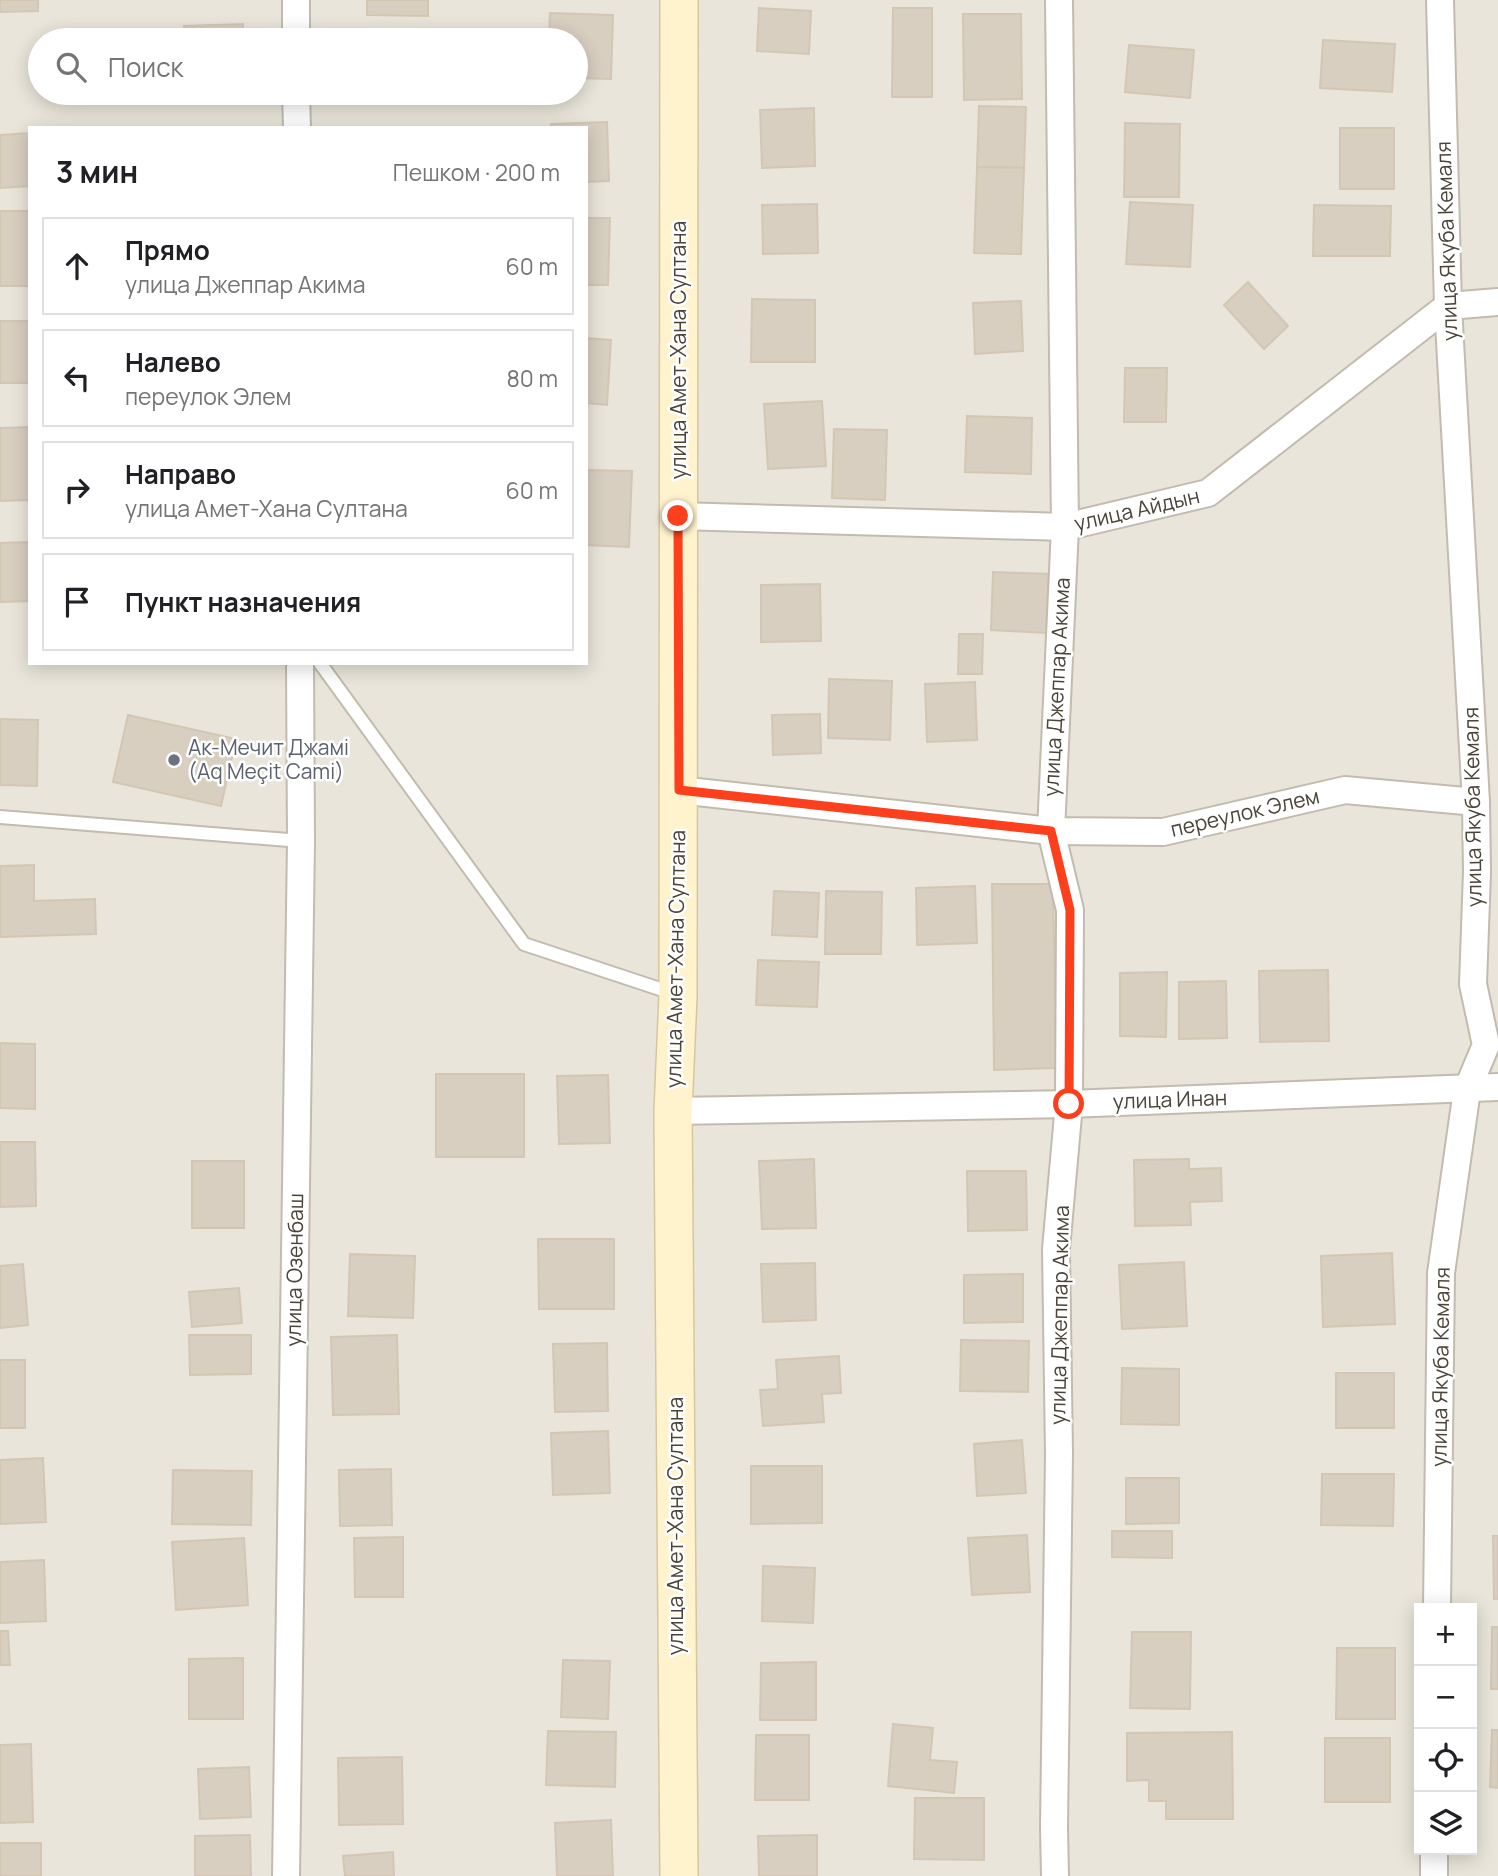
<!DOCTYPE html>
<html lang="ru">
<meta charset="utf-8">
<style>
:root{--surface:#fff;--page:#f2f2f2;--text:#202124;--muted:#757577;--line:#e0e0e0}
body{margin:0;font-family:Manrope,sans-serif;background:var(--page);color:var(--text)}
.controls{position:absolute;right:21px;bottom:21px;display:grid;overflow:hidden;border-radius:0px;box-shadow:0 4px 18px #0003}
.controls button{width:63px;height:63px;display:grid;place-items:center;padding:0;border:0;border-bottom:2px solid var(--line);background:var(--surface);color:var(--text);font:35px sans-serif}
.stop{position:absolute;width:21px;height:21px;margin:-16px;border:5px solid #fc3f1d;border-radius:50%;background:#fff}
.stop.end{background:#fc3f1d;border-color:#fff;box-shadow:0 2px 7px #0008}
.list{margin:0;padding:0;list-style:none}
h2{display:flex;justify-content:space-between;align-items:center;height:91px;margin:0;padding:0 28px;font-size:30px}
h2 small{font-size:23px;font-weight:400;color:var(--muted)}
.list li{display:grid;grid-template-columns:46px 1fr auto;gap:21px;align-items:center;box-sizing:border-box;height:98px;margin:0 14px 14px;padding:0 14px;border:2px solid var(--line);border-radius:0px}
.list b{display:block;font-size:26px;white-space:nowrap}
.list p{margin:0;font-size:23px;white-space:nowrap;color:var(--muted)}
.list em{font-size:23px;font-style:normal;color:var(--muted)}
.icon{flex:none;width:38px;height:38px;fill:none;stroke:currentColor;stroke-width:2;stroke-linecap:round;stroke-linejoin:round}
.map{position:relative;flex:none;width:1498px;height:1876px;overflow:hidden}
.search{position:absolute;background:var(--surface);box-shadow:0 4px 18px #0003;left:28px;top:28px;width:560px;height:77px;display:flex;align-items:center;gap:18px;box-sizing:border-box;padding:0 24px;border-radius:38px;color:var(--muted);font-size:26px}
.panel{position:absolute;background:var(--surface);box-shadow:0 4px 18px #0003;left:28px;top:126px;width:560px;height:539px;border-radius:0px}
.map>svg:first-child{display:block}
</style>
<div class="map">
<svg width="1498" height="1876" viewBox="0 0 1498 1876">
<rect width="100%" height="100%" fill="#f6f3ec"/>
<path fill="#eae5da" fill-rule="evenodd" d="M0,0H1498V1876H0ZM40,40H576V93H40ZM30,128H586V663H30ZM1419,1608H1472V1850H1419Z"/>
<g fill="#d8cfc1" stroke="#d3c7b4" stroke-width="2">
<polygon points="0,0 38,0 38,11 0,12"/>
<polygon points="367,0 428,0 428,16 367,15"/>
<polygon points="759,8 811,11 809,54 757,51"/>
<polygon points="893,8 932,8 932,97 892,97"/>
<polygon points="550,13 613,15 611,79 576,78 576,40 549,40"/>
<polygon points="963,14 1021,14 1022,99 964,100"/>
<polygon points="243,24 243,40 185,40 184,26"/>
<polygon points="1323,40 1395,44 1392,92 1320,88"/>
<polygon points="1129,45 1194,50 1190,98 1125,92"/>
<polygon points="186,93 245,93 246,101 187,103"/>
<polygon points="979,106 1026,107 1024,168 977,167"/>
<polygon points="814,108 815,166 762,168 760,110"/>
<polygon points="607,122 609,181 586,182 586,128 551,128 551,124"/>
<polygon points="1125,123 1180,124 1179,197 1124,197"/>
<rect x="1340" y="128" width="54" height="61"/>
<polygon points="30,133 30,186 0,188 0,135"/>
<polygon points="977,167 1024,168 1021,254 974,253"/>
<polygon points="1130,202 1193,205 1190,267 1126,264"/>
<polygon points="817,204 818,253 763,254 762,205"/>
<polygon points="1314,205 1391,206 1390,256 1313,256"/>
<rect x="0" y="211" width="30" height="75"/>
<polygon points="586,218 610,218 608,285 586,285"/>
<polygon points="1248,282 1288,326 1264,349 1224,305"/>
<polygon points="752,299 815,300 815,362 751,362"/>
<polygon points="1021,301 1023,351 975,354 973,303"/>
<rect x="0" y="321" width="30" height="62"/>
<polygon points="586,338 611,340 607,405 586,403"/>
<polygon points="1125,368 1167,368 1166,422 1124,422"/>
<polygon points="822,401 826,466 768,469 764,404"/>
<polygon points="967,416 1032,418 1031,474 965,472"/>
<polygon points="30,427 30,500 0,501 0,428"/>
<polygon points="834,429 887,430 885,500 832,498"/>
<polygon points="586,470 632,471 629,547 586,545"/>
<polygon points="30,542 30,601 0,602 0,543"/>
<polygon points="993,572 1049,574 1046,633 991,630"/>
<polygon points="820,584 821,641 761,642 761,585"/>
<polygon points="959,634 983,634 982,674 958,674"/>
<polygon points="829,679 892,681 890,740 828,738"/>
<polygon points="975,682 977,740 927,742 925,684"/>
<polygon points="820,714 821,753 773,755 772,715"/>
<polygon points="128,715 236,739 221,806 113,782"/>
<polygon points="0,719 38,720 37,786 0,785"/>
<polygon points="34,865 34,901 95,899 96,934 0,937 0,866"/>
<polygon points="992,884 1053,884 1056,1068 994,1070"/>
<polygon points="975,886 977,943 917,945 916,888"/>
<polygon points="774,891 819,893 817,937 772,935"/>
<polygon points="826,891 882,892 881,954 825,954"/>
<polygon points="758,960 819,962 817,1007 756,1005"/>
<polygon points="1328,970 1329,1041 1260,1042 1259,971"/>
<polygon points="1167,972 1166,1037 1120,1036 1120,973"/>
<polygon points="1226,981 1227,1038 1179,1039 1179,982"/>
<polygon points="0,1043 35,1044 35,1109 0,1108"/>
<rect x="436" y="1074" width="88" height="83"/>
<polygon points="608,1075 610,1143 559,1144 557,1076"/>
<polygon points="0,1142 35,1142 36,1206 0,1207"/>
<polygon points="814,1159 816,1228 762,1229 759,1161"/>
<polygon points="1189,1159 1189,1169 1221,1168 1222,1201 1190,1202 1191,1225 1135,1226 1134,1160"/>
<rect x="192" y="1161" width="52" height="67"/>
<polygon points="967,1171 1026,1171 1027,1230 968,1231"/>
<polygon points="538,1239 614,1239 614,1309 539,1309"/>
<polygon points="1392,1253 1395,1324 1323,1327 1321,1256"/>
<polygon points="350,1254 415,1256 413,1318 348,1316"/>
<polygon points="1184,1262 1187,1326 1122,1329 1119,1265"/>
<polygon points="815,1263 816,1320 763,1322 761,1264"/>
<polygon points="23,1264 28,1325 0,1328 0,1266"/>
<polygon points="1023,1274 1023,1322 964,1323 964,1275"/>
<polygon points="239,1288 242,1323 192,1327 189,1292"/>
<polygon points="189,1335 251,1335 251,1374 190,1375"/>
<polygon points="397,1335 399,1414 333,1415 331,1337"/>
<polygon points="961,1340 1029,1341 1028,1392 960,1391"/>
<polygon points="607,1343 608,1411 555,1412 553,1344"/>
<polygon points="839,1356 841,1393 822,1394 824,1422 763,1426 760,1390 778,1389 776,1360"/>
<rect x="0" y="1360" width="25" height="68"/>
<polygon points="1122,1368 1179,1369 1179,1425 1121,1424"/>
<rect x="1336" y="1373" width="58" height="55"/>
<polygon points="608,1431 610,1493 553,1495 551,1433"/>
<polygon points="1022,1440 1026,1493 977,1496 974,1444"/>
<polygon points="43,1458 46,1522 0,1524 0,1460"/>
<polygon points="751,1466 822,1466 822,1523 751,1524"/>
<polygon points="391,1469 392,1525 340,1526 339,1470"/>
<polygon points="173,1470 252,1471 251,1525 172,1524"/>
<polygon points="1322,1474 1394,1474 1393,1526 1321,1525"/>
<polygon points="1126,1478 1179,1478 1179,1523 1126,1524"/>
<polygon points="1112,1531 1172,1531 1172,1558 1112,1557"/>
<polygon points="1027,1535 1030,1592 972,1595 968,1538"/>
<polygon points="1493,1536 1498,1536 1498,1599 1494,1599"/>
<polygon points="403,1537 403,1597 355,1597 354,1538"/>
<polygon points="244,1538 248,1605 176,1610 172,1542"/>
<polygon points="44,1560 46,1621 0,1623 0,1562"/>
<polygon points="763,1566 815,1568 813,1623 762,1621"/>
<polygon points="1492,1627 1498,1627 1498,1689 1491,1689"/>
<polygon points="0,1631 8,1631 10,1665 0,1665"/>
<polygon points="1132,1632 1191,1632 1190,1709 1130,1708"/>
<polygon points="1337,1648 1395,1648 1395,1719 1336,1719"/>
<polygon points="243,1658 243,1719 189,1719 189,1659"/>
<polygon points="563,1660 610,1661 608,1719 561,1717"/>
<polygon points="816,1662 816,1720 760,1720 761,1663"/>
<polygon points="893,1724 933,1728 930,1760 957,1762 954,1793 888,1786"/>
<polygon points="1492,1730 1498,1730 1498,1788 1490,1787"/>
<polygon points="548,1731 616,1732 615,1787 546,1785"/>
<polygon points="1232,1732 1233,1819 1166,1819 1166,1801 1149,1801 1149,1780 1127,1781 1127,1733"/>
<polygon points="756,1735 809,1735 809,1800 755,1800"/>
<rect x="1325" y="1738" width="65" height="64"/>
<polygon points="31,1744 33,1822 0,1823 0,1745"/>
<polygon points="402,1757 403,1824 339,1825 338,1758"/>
<polygon points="249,1767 251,1817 200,1819 198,1769"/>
<polygon points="915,1798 984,1798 984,1860 914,1859"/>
<polygon points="611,1820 613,1876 557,1876 555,1823"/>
<polygon points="250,1835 251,1876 195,1876 195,1836"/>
<polygon points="817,1835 817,1876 759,1876 758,1836"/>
<rect x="0" y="1843" width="41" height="33"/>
<polygon points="393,1852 394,1876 345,1876 343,1856"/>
</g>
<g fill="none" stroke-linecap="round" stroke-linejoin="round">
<g stroke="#c2bbae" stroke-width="16">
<g id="lane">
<polyline points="320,663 524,944 675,994"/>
<polyline points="0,817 301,841"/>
</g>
</g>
<g stroke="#c2bbae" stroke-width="30">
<g id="street">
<polyline points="296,0 296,40"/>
<polyline points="296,93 297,128"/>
<polyline points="678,516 1065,527 1208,493 1448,306 1498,302"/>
<polyline points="679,790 1051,831 1163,832 1345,790 1476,802"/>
<polyline points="673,1111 1069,1104 1498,1087"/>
<polyline points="1437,1608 1441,1273 1467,1090 1486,1045 1473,984 1477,872 1476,802 1448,306 1440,0"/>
<polyline points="286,1876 301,841 300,663"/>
<polyline points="1055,1876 1054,1827 1059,1454 1056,1249 1069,1104 1070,910 1051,831 1065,527 1059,0"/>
<polyline points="1434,1876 1434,1850"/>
</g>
</g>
<g stroke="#d6c79b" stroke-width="40">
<polyline id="secondary" points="679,1876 673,1111 678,996 679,0"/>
</g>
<use href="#lane" stroke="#fff" stroke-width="12"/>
<use href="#street" stroke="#fff" stroke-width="26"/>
<use href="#secondary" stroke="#fff3cd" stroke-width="37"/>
</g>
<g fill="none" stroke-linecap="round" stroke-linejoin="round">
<polyline stroke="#fc3f1d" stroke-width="9" points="678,516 679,790 1051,831 1070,910 1069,1104"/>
</g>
<circle fill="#6b7280" stroke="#fff" stroke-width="2.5" cx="174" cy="760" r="7"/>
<g text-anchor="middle" stroke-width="5" stroke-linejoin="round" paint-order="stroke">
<g font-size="21" fill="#4b4439" stroke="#fff">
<text transform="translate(1447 241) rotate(-92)" y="7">улица Якуба Кемаля</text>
<text transform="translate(679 350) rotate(-90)" y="7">улица Амет-Хана Султана</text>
<text transform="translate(1137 510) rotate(-13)" y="7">улица Айдын</text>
<text transform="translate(1057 687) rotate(-87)" y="7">улица Джеппар Акима</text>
<text transform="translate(1473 807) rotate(-91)" y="7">улица Якуба Кемаля</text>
<text transform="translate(1245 813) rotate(-13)" y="7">переулок Элем</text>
<text transform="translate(676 959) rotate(-89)" y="7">улица Амет-Хана Султана</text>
<text transform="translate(1170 1100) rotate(-2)" y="7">улица Инан</text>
<text transform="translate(295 1270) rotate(-89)" y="7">улица Озенбаш</text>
<text transform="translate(1060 1315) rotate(-89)" y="7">улица Джеппар Акима</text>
<text transform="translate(1441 1367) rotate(-89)" y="7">улица Якуба Кемаля</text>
<text transform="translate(676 1526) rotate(-90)" y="7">улица Амет-Хана Султана</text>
</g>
<g font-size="21" fill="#5b616d" stroke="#fff" text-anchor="start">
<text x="188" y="755">Ак-Мечит Джамі<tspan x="188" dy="24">(Aq Meçit Cami)</tspan></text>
</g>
</g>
</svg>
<div class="controls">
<button>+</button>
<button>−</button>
<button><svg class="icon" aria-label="locate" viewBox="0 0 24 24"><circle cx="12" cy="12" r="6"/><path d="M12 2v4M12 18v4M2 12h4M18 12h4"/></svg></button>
<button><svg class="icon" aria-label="layers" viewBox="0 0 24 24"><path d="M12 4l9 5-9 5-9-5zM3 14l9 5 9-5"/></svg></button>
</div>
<div class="stop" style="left:1069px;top:1104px"></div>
<div class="stop end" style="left:678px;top:516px"></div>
<div class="search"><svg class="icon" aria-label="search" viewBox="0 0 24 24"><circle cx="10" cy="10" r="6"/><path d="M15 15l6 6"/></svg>Поиск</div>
<section class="panel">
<h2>3 мин<small>Пешком · 200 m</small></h2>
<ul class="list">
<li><svg class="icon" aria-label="ahead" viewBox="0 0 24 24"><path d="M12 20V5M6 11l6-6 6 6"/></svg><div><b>Прямо</b><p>улица Джеппар Акима</p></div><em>60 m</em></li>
<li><svg class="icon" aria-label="left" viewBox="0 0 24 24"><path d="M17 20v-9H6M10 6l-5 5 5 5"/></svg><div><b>Налево</b><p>переулок Элем</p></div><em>80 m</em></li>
<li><svg class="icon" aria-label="right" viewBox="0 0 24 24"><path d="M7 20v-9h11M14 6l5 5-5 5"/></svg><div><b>Направо</b><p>улица Амет-Хана Султана</p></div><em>60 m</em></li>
<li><svg class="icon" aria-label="arrive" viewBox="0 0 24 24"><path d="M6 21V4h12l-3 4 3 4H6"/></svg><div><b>Пункт назначения</b></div></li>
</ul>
</section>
</div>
